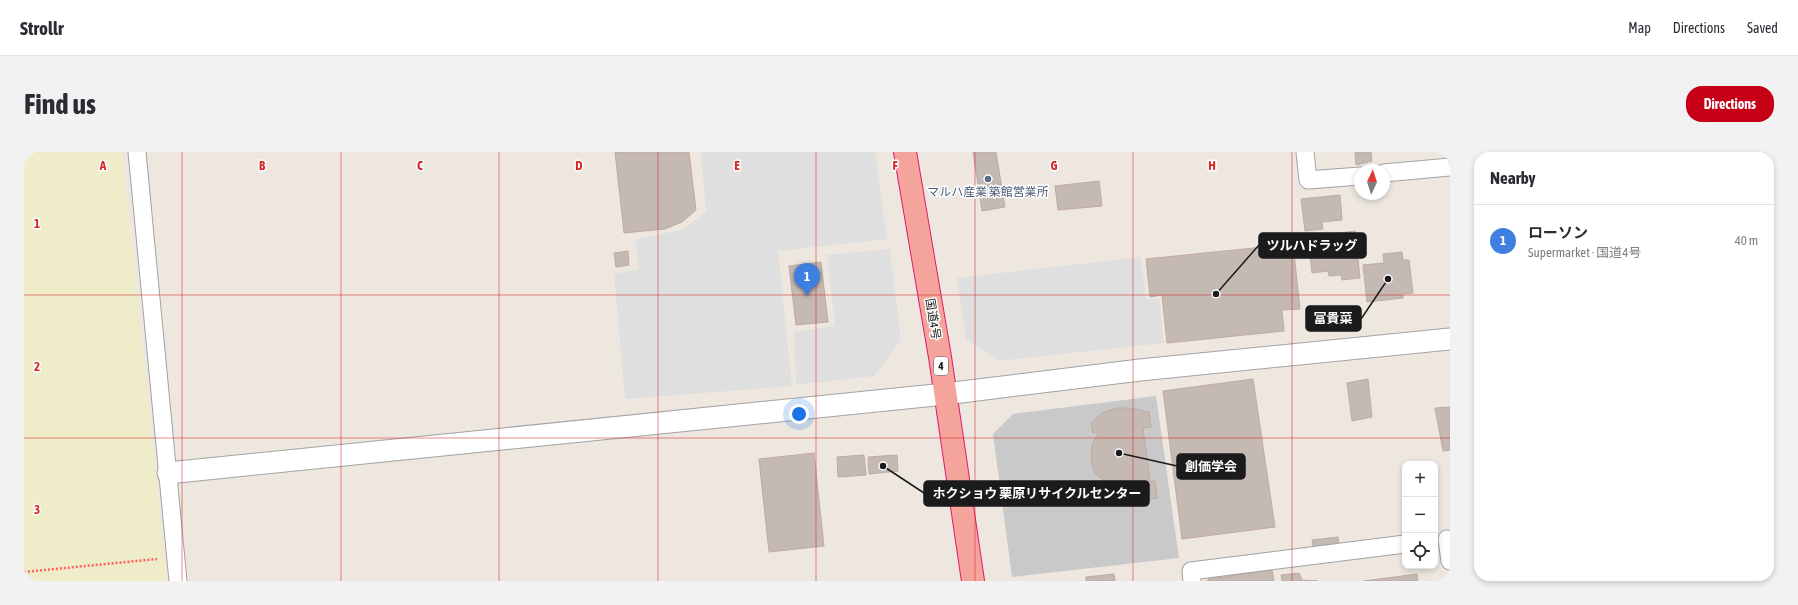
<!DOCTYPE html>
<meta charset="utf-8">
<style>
:root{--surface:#fff;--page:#f2f2f3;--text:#2b2b33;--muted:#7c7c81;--line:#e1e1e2;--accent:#c60016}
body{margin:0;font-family:"Asap Condensed","Noto Sans JP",sans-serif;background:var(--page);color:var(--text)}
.controls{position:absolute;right:12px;bottom:12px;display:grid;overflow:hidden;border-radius:8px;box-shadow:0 2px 6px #0003}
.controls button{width:36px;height:36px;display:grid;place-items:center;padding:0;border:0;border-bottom:1px solid var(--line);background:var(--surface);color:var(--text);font:20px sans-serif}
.compass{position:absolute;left:1330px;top:12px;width:36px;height:36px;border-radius:50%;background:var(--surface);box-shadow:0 2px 6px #0003;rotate:4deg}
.you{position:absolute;left:775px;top:262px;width:14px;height:14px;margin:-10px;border:3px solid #fff;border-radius:50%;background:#1a73e8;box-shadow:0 0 0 6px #1a73e833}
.badge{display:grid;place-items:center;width:26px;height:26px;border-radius:50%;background:var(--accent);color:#fff;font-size:13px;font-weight:700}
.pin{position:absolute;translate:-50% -33px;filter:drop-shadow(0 1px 2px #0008)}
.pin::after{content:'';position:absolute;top:21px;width:14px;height:12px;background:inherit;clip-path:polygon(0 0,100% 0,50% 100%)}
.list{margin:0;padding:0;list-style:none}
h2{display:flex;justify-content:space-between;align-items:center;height:52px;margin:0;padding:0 16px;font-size:17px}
h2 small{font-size:13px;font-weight:400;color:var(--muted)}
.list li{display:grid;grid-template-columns:26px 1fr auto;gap:12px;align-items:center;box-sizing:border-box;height:72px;padding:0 16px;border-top:1px solid var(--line)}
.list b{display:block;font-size:15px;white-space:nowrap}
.list p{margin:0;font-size:13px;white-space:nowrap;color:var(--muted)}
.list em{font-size:13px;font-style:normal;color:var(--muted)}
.icon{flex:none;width:22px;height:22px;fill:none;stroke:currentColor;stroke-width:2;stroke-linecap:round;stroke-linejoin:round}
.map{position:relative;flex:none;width:1426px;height:429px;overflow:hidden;border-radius:16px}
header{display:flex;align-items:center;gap:24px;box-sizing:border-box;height:56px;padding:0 20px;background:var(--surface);border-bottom:1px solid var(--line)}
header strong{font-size:19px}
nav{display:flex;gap:22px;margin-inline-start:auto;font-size:14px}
.intro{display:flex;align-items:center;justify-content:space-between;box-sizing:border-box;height:96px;padding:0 24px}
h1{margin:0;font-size:28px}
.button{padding:10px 18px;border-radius:16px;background:var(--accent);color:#fff;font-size:14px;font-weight:700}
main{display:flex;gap:24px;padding:0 24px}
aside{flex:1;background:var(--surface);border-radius:16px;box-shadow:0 2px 6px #0003}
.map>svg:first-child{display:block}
</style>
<header>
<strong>Strollr</strong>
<nav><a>Map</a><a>Directions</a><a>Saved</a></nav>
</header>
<div class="intro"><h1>Find us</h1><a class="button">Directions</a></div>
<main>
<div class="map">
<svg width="1426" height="429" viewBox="0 0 1426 429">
<rect width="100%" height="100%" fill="#ede7e0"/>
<polygon fill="#c9c9c9" points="1132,244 1155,406 988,425 969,282 989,262"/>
<polygon fill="#eeecc9" points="0,0 98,0 143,429 0,429"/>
<g fill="#dfdfdf">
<polygon points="677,0 851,0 863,87 754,99 768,234 601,247 590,122 615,117 611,88 661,77 682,59"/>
<polygon points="866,97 877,188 850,224 772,233 770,180 811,174 803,103"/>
<polygon points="1117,105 1122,147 1135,147 1140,191 974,209 942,187 933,126"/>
</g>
<g fill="#c5b9b3" stroke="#bfaba2">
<polygon points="591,0 665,0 672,58 658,70 641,77 600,81"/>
<polygon points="949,0 972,0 981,55 958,59"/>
<polygon points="1331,0 1347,0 1348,9 1332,13"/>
<polygon points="1075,29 1078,54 1034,58 1031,34"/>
<polygon points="1316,43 1318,68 1298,70 1299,77 1281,79 1277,47"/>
<polygon points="1331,79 1336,126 1318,128 1317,123 1305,124 1304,119 1288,121 1284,85"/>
<polygon points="1269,92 1276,157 1258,158 1260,179 1143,191 1138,143 1126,145 1122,107"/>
<polygon points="604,99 605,113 592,115 590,101"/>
<polygon points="1378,100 1379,108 1385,108 1389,141 1379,142 1379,146 1343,150 1339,113 1360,111 1359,102"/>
<polygon points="797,110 804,170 772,173 765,114"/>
<polygon points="1229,227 1251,375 1158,387 1139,239"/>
<polygon points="1344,227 1348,265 1328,269 1323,231"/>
<polygon points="1426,255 1426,298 1419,299 1411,256"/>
<polygon points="1092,256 1105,256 1125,260 1127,275 1119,276 1126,330 1131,329 1133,346 1077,353 1075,337 1084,336 1083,331 1071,321 1067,309 1068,293 1075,280 1069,281 1067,271 1078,261"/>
<polygon points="790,301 800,394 745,400 735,307"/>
<polygon points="840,303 842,323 814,325 813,305"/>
<polygon points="873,303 874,319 845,322 844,305"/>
<polygon points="1314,385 1316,397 1290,400 1288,388"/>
<polygon points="1248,418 1250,429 1184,429 1184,427"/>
<polygon points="1275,421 1278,428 1294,429 1258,429 1257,423"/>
<polygon points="1090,422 1091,429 1062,429 1062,425"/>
<polygon points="1393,422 1394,429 1340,429"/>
</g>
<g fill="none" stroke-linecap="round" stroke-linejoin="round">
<g stroke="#a2a2a2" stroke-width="19">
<g id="minor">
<polyline points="113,0 154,429"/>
<polyline points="1281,0 1284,28 1336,24"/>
<polyline points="1360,21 1426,15"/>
<polyline points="1423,387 1426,409"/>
<polyline points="1168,429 1167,419 1381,392"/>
</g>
</g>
<g stroke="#a2a2a2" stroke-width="23">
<polyline id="tertiary" points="144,321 921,242 1116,218 1426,187"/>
</g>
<g stroke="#dc1c73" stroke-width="24">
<polyline id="trunk" points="881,0 916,205 949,429"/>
</g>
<polyline stroke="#ff5f60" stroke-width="2.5" stroke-dasharray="2 2" stroke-linecap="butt" points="0,420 133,407"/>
<use href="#minor" stroke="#fff" stroke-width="17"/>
<use href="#tertiary" stroke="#fff" stroke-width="21"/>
<use href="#trunk" stroke="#f4a49a" stroke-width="22"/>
</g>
<path fill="none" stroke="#d62828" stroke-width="1" stroke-opacity="0.55" d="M158,0V429M317,0V429M475,0V429M634,0V429M792,0V429M951,0V429M1109,0V429M1268,0V429M0,143H1426M0,286H1426"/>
<circle fill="#5c6f8a" stroke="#fff" stroke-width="1.5" cx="964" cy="27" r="4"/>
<g text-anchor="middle" stroke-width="3" stroke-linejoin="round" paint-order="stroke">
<rect fill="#fff" stroke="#5f5f5f" stroke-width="1" x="910" y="205" width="14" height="18" rx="3"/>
<g font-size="11" font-weight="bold" fill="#1b1b1b">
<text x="917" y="218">4</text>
</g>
<g font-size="12" fill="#4e5e75" stroke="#fff">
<text x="964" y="44">マルハ産業 築館営業所</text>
</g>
<g font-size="12" fill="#1b1b1b" stroke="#fff">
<text transform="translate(909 167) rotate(81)" y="4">国道4号</text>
</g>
</g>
<g font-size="13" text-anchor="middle" font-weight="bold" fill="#d62828" stroke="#fff" stroke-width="3" stroke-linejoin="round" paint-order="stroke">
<text x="79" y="18">A</text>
<text x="238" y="18">B</text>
<text x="396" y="18">C</text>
<text x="555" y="18">D</text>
<text x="713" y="18">E</text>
<text x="871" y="18">F</text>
<text x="1030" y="18">G</text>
<text x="1188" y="18">H</text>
<text x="13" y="76">1</text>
<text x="13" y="219">2</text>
<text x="13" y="362">3</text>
</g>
<path fill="none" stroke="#1b1b1b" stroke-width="1.5" d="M1192 142L1235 93M1364 127L1337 167M1095 301L1153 314M859 314L900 341"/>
<g fill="#1b1b1b" stroke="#fff" stroke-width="1.5">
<circle cx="1192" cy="142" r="4"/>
<circle cx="1364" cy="127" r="4"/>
<circle cx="1095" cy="301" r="4"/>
<circle cx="859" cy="314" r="4"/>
</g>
<g fill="#1b1b1b" stroke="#1b1b1b" stroke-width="1.5">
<rect x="1235" y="81" width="107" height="25" rx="4"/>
<rect x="1282" y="154" width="55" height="25" rx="4"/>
<rect x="1153" y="302" width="68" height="25" rx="4"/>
<rect x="900" y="329" width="225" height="25" rx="4"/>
</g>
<g font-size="13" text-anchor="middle" font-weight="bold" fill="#fff">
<text x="1288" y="98">ツルハドラッグ</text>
<text x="1309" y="171">富貴菜</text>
<text x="1187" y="319">創価学会</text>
<text x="1013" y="346">ホクショウ 栗原リサイクルセンター</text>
</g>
</svg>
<div class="controls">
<button>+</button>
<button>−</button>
<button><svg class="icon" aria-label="locate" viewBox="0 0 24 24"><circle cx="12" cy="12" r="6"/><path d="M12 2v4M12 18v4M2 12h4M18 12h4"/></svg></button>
</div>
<svg class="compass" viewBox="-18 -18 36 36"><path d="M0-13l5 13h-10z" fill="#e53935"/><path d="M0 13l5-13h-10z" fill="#7c7c81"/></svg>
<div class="you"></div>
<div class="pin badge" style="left:783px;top:144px;background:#3f7fe0">1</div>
</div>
<aside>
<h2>Nearby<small></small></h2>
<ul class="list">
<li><span class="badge" style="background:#3f7fe0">1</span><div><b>ローソン</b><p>Supermarket · 国道4号</p></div><em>40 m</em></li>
</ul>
</aside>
</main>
